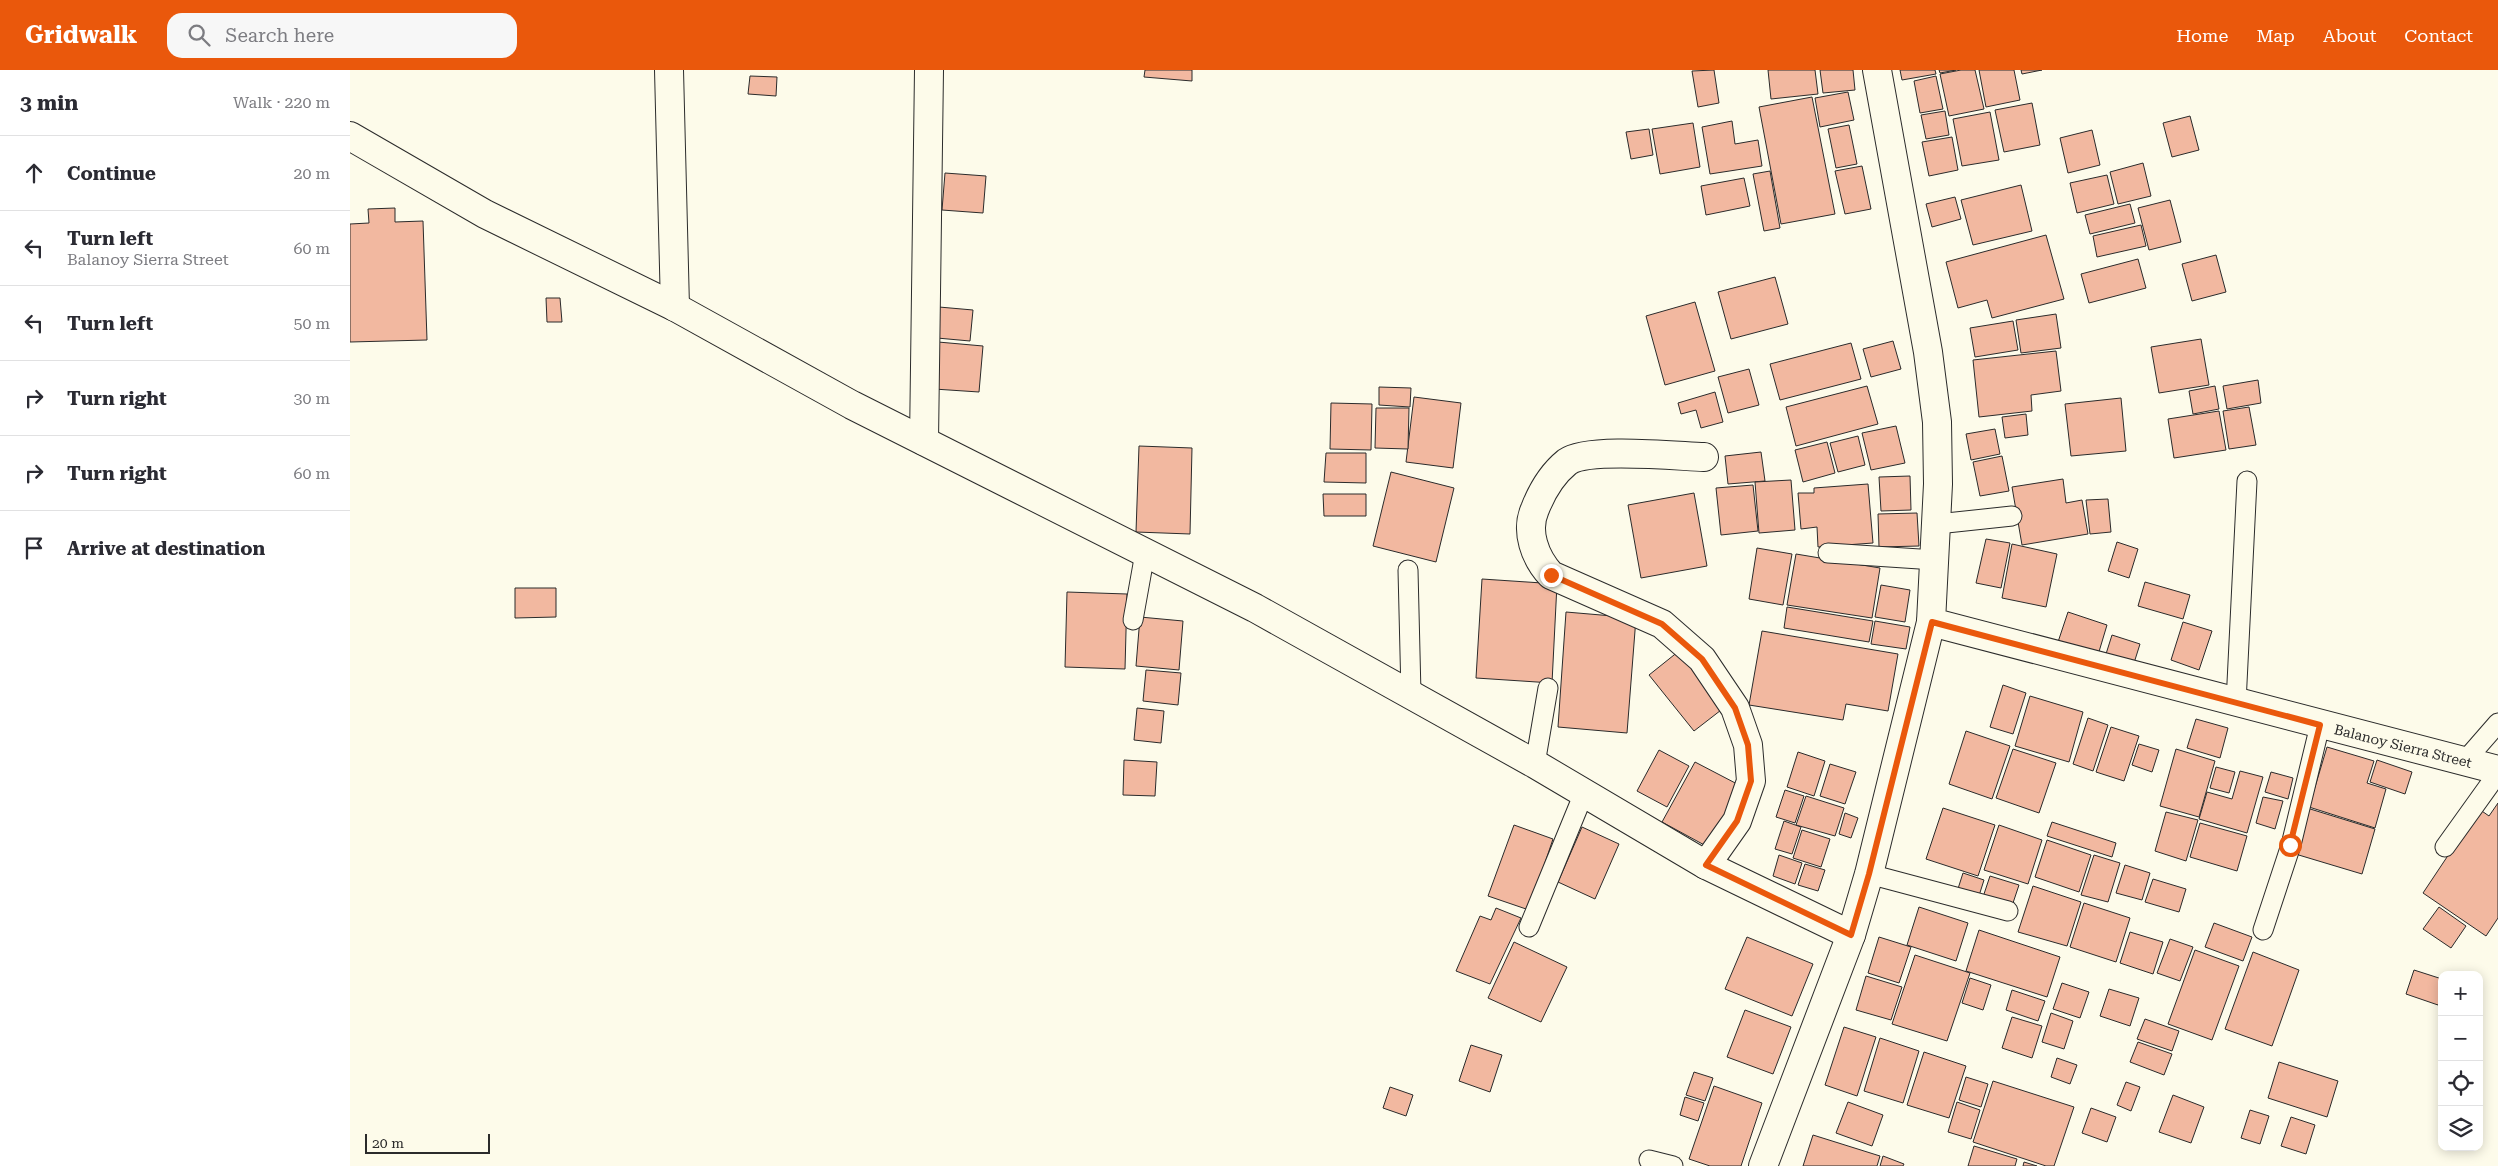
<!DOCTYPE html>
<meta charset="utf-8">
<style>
:root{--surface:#fff;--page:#f7f7f7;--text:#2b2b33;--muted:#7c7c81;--line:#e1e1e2;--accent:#ea580c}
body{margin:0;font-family:"Roboto Serif",serif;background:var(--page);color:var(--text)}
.controls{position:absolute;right:15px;bottom:15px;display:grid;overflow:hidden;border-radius:10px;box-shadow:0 2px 12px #0003}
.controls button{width:45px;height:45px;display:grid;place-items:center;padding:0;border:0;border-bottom:1px solid var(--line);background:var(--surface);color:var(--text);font:25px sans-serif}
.scale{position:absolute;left:15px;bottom:12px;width:125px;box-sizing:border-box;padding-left:5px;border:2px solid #2b2b2b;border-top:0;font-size:14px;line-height:18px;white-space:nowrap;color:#2b2b2b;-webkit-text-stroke:4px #fdfbea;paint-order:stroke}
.stop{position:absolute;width:15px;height:15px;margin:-11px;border:4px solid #ea580c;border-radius:50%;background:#fff}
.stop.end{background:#ea580c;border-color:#fff;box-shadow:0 1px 5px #0008}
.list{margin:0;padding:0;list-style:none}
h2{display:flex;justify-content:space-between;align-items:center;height:65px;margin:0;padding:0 20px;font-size:21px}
h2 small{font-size:16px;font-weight:400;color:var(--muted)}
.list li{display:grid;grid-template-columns:32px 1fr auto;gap:15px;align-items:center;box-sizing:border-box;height:75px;padding:0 20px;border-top:1px solid var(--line)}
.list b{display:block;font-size:19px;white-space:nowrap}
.list p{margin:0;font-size:16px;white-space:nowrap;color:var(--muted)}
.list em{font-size:16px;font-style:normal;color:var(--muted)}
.icon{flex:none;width:28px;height:28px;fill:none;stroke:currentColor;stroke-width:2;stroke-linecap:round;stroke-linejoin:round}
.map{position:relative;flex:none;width:2148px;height:1096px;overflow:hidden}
header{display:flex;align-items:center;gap:30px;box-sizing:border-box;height:70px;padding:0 25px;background:var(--accent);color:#fff}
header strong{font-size:24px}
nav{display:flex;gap:28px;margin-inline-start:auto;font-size:18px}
.search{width:350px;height:45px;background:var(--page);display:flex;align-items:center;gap:12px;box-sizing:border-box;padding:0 18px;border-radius:15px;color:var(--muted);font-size:19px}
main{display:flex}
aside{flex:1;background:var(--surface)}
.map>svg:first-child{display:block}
</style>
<header>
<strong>Gridwalk</strong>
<div class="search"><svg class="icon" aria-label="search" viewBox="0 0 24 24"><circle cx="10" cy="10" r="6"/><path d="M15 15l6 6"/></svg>Search here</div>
<nav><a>Home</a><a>Map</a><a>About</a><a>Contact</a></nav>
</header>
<main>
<aside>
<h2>3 min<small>Walk · 220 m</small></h2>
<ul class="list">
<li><svg class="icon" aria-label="ahead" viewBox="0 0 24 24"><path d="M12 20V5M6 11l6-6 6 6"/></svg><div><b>Continue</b></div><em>20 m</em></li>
<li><svg class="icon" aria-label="left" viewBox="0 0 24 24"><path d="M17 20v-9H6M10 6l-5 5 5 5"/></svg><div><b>Turn left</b><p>Balanoy Sierra Street</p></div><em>60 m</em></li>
<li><svg class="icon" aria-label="left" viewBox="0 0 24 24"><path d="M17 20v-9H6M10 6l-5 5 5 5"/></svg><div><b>Turn left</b></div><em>50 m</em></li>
<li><svg class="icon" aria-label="right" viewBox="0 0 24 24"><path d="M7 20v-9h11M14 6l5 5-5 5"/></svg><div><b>Turn right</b></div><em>30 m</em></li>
<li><svg class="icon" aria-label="right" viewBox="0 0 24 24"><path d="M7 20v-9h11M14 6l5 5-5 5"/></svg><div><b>Turn right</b></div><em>60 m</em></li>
<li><svg class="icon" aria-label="arrive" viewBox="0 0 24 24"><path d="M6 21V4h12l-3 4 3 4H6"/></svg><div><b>Arrive at destination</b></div></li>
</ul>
</aside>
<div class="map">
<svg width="2148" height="1096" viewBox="0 0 2148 1096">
<rect width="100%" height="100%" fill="#fdfbea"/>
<g fill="#f2b8a0" stroke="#2b2b2b">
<polygon points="795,0 842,0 842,11 794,7"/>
<polygon points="1364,0 1369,33 1348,37 1342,1"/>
<polygon points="1418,0 1465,0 1468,24 1421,29"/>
<polygon points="1470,0 1503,0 1505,20 1473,23"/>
<polygon points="1550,0 1585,0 1586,4 1552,10"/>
<polygon points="1589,0 1606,0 1590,3"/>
<polygon points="1611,0 1625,0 1634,39 1599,46 1590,4"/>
<polygon points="1629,0 1664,0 1670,30 1636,37"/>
<polygon points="1671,0 1692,0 1672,4"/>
<polygon points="400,6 427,7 426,26 398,24"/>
<polygon points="1586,6 1593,39 1570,43 1564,11"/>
<polygon points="1498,22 1504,50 1470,57 1465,28"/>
<polygon points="1462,27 1485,144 1431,154 1409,37"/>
<polygon points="1682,33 1690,75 1654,82 1645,40"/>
<polygon points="1595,41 1599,65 1576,69 1571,45"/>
<polygon points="1640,42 1649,90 1612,96 1603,49"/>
<polygon points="1840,46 1849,80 1822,87 1813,53"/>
<polygon points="1382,51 1385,74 1408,70 1412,96 1360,104 1352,57"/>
<polygon points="1343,53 1350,97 1310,104 1302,59"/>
<polygon points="1499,55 1507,94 1486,98 1478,59"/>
<polygon points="1299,59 1303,85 1281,89 1276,62"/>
<polygon points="1742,60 1750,95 1718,103 1710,68"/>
<polygon points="1602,67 1608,100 1579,106 1572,72"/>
<polygon points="1793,93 1801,126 1768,134 1760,102"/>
<polygon points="1512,96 1521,139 1495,144 1485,101"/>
<polygon points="1420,101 1430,158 1414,161 1403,104"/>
<polygon points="595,103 636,106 633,143 592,140"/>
<polygon points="1757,105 1764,134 1727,143 1720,113"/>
<polygon points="1394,108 1400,136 1356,145 1351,116"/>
<polygon points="1671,115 1682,161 1623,175 1611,130"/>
<polygon points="1605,127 1611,149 1582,157 1576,134"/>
<polygon points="1820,130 1831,172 1799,180 1788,138"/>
<polygon points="1780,134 1785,153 1740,164 1735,145"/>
<polygon points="45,138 45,152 73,151 77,270 0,272 0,154 19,153 18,139"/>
<polygon points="1791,155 1796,176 1747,187 1743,166"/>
<polygon points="1696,165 1714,229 1642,248 1637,230 1608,238 1596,192"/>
<polygon points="1866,185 1876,222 1842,231 1832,194"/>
<polygon points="1788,189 1796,218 1739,233 1731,204"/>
<polygon points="1425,207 1438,254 1381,269 1368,222"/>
<polygon points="196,228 210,228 212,252 197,252"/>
<polygon points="1345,232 1365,301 1315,315 1296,246"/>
<polygon points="589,237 623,240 620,271 587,268"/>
<polygon points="1706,244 1711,278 1671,283 1666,250"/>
<polygon points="1663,251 1668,280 1625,287 1620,258"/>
<polygon points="1851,269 1859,315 1809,323 1801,277"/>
<polygon points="1543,271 1551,299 1521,307 1513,279"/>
<polygon points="588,272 633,276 629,322 584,319"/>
<polygon points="1501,273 1511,309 1430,330 1420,294"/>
<polygon points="1706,281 1711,321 1681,325 1682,341 1629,347 1623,290"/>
<polygon points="1399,299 1409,335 1378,343 1368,307"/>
<polygon points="1908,310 1911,333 1877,339 1873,316"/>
<polygon points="1517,316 1528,354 1446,376 1436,337"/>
<polygon points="1865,316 1869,339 1843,344 1839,321"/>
<polygon points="1029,317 1061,318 1060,337 1029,335"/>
<polygon points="1365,322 1373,352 1351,358 1346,340 1331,344 1328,333"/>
<polygon points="1064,327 1111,333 1103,398 1056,392"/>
<polygon points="1771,328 1776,381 1721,386 1715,334"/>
<polygon points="981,333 1022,334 1021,380 980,379"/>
<polygon points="1899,337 1906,375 1879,379 1873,341"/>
<polygon points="1026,338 1059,338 1058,379 1025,378"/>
<polygon points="1869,341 1876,380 1824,388 1818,349"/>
<polygon points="1676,344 1678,365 1655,368 1652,347"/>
<polygon points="1546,356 1555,393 1521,400 1512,363"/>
<polygon points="1645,359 1650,384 1621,390 1616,364"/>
<polygon points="1508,366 1515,395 1488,402 1480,373"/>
<polygon points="1477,372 1485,403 1453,412 1445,380"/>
<polygon points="789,376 842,378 840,464 786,462"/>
<polygon points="1411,382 1415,411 1378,414 1375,386"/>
<polygon points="976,383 1016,383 1016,413 974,412"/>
<polygon points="1652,386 1659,421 1630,426 1623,392"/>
<polygon points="1041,402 1104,418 1086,492 1023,476"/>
<polygon points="1560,406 1561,440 1531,441 1529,407"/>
<polygon points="1713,409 1716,433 1732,430 1738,464 1672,475 1662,417"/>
<polygon points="1441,410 1445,460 1409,463 1405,412"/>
<polygon points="1518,414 1523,473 1468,477 1467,457 1451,459 1448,423 1464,423 1464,418"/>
<polygon points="1403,415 1408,461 1371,465 1366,418"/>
<polygon points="1344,423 1357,496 1291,508 1278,435"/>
<polygon points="973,424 1016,424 1016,446 974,446"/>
<polygon points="1758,429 1761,462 1740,464 1736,430"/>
<polygon points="1567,443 1569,476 1529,477 1528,444"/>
<polygon points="1636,469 1660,473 1651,518 1626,513"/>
<polygon points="1767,472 1788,479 1779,508 1758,501"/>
<polygon points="1662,474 1707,484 1696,537 1652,528"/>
<polygon points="1407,478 1442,484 1433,535 1399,529"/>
<polygon points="1446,484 1530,498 1522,548 1437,535"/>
<polygon points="1132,509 1207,514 1202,613 1126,608"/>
<polygon points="1795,512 1840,525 1833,549 1788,536"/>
<polygon points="1531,515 1560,520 1555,552 1525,547"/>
<polygon points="165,518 206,518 206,547 165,548"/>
<polygon points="717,522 777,524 775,599 715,597"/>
<polygon points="1437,537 1523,551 1519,572 1434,558"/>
<polygon points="1216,542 1286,548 1277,663 1208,657"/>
<polygon points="1718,542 1757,555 1748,585 1708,572"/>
<polygon points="790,547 833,551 829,600 786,596"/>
<polygon points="1525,551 1560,557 1556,579 1521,574"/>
<polygon points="1833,552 1862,561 1849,600 1821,590"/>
<polygon points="1412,561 1548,584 1538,641 1496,634 1493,650 1399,635"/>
<polygon points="1762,565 1790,574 1784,593 1756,584"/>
<polygon points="1329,581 1375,637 1344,661 1299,605"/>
<polygon points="796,600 831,603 828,635 793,631"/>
<polygon points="1653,615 1676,623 1663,664 1640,657"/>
<polygon points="1680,626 1733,642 1719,692 1665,676"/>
<polygon points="787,638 814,641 811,673 784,670"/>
<polygon points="1738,648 1758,655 1743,701 1723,694"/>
<polygon points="1846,649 1878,658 1870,688 1837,678"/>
<polygon points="1761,657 1789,666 1774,711 1746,702"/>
<polygon points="1616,661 1660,676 1642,729 1599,714"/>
<polygon points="1789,674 1809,680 1802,702 1782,695"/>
<polygon points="1977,677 2024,691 2017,713 2036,719 2025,758 1959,737"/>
<polygon points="1663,679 1706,693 1689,743 1646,728"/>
<polygon points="1826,679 1865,691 1849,747 1810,736"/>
<polygon points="1309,680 1339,696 1317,737 1287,721"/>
<polygon points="1448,682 1475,691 1464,726 1437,717"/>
<polygon points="774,690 807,692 805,726 773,725"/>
<polygon points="2027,690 2062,702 2055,724 2020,712"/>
<polygon points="1345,692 1391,716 1358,777 1312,752"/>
<polygon points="1480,694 1506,702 1495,734 1470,726"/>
<polygon points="1866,697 1885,702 1879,723 1860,718"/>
<polygon points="1890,701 1913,707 1897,763 1849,749 1857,722 1882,729"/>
<polygon points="1921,702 1943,708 1938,729 1915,722"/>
<polygon points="1435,720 1454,726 1445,753 1426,747"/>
<polygon points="1456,726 1494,738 1485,766 1446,755"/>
<polygon points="1913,727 1933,731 1925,759 1906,753"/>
<polygon points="2148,733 2148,848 2136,866 2073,823 2129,739 2139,746"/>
<polygon points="1593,738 1645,755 1628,806 1576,789"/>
<polygon points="1957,738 2025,759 2012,804 1942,783"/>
<polygon points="1816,742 1848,750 1836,791 1805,781"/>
<polygon points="1495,743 1508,748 1501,768 1489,764"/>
<polygon points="1434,751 1451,757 1442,784 1425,779"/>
<polygon points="1702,752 1766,773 1762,787 1697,766"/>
<polygon points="1850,753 1897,766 1887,801 1840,787"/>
<polygon points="1164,755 1203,769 1179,840 1138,826"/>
<polygon points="1649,755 1692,770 1678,814 1634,800"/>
<polygon points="1232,757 1269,774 1245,829 1208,812"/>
<polygon points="1452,760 1480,769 1471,797 1443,788"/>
<polygon points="1697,770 1741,785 1729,822 1685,807"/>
<polygon points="1429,785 1452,793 1445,814 1423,806"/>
<polygon points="1744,785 1770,793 1758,832 1731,825"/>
<polygon points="1455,794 1475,800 1468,821 1448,815"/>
<polygon points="1775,795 1800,803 1792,830 1766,823"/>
<polygon points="1613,803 1634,810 1627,832 1606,825"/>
<polygon points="1640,806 1669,815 1661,839 1632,830"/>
<polygon points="1803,809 1836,819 1829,842 1795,832"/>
<polygon points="1683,816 1731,832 1717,876 1668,862"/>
<polygon points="1734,833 1780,848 1766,892 1720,877"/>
<polygon points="1569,837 1618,853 1606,891 1557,875"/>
<polygon points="2089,837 2116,856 2101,878 2073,859"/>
<polygon points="1146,838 1171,848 1140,914 1106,901 1130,846 1141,850"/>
<polygon points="1864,853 1902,867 1893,891 1855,877"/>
<polygon points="1629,860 1710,887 1697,927 1616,901"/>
<polygon points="1780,862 1813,872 1803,904 1770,893"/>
<polygon points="1397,867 1463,894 1442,946 1375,919"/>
<polygon points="1529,867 1561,877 1549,913 1518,903"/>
<polygon points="1820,869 1843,877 1830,911 1807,903"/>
<polygon points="1164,872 1217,897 1191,952 1138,928"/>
<polygon points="1845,880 1889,896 1862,970 1818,954"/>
<polygon points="1903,882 1949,900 1922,976 1875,959"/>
<polygon points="1565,885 1620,903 1597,971 1542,954"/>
<polygon points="2064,900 2092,909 2092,924 2088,935 2056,924"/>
<polygon points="1516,906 1552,917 1541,950 1506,940"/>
<polygon points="1620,908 1641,915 1633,940 1612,933"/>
<polygon points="1712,913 1739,922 1730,948 1703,939"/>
<polygon points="1759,919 1789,928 1780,956 1750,946"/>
<polygon points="1662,920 1695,931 1688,951 1656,940"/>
<polygon points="1395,940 1441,957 1423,1004 1377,987"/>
<polygon points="1701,943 1723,951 1714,979 1692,972"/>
<polygon points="1662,947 1692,956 1682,988 1652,978"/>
<polygon points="1795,949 1829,961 1822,981 1787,969"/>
<polygon points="1494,957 1526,967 1507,1026 1475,1015"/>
<polygon points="1530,968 1569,981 1553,1033 1514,1021"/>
<polygon points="1788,972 1822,984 1814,1005 1780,992"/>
<polygon points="1121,975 1152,985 1140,1022 1109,1011"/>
<polygon points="1574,982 1616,996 1599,1048 1557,1035"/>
<polygon points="1707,988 1727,995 1720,1014 1701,1007"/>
<polygon points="1929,992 1988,1011 1977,1047 1918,1028"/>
<polygon points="1344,1002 1363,1008 1355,1031 1336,1025"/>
<polygon points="1616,1007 1638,1014 1631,1037 1609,1030"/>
<polygon points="1643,1011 1724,1037 1704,1096 1696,1096 1623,1072"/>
<polygon points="1776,1012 1790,1017 1781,1041 1767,1035"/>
<polygon points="1364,1016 1412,1033 1391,1096 1360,1096 1339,1089"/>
<polygon points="1040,1017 1063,1025 1056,1046 1033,1038"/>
<polygon points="1823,1025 1854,1037 1841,1073 1809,1062"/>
<polygon points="1335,1027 1354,1033 1348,1051 1330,1045"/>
<polygon points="1498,1032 1533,1045 1522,1076 1486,1063"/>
<polygon points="1607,1032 1630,1040 1621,1069 1598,1062"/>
<polygon points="1741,1038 1766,1047 1757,1072 1732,1063"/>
<polygon points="1900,1040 1919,1046 1910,1074 1891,1068"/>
<polygon points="1941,1047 1965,1055 1956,1084 1931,1076"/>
<polygon points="1463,1065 1530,1086 1527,1096 1453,1096"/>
<polygon points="1624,1076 1667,1089 1665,1096 1618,1096"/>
<polygon points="1533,1086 1554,1094 1553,1096 1530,1096"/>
<polygon points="1674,1092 1687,1096 1673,1096"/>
</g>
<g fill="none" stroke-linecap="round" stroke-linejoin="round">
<g stroke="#2b2b2b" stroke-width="21">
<g id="service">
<polyline points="1587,454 1662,446"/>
<polyline points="1478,483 1585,490"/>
<polyline points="1058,500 1061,624"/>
<polyline points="783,550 795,483"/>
<polyline points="1886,633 1897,411"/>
<polyline points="2114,692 2148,653"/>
<polyline points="1185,694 1198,618"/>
<polyline points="2095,777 2148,703"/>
<polyline points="1519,804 1658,841"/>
<polyline points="1179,857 1234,723"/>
<polyline points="1913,860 1941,775 1970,655"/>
<polyline points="1299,1090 1323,1096"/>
</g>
</g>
<g stroke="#2b2b2b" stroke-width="30">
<g id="minor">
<polyline points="319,0 325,237"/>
<polyline points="0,66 135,144 325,237 502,335 905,538 1185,694 1356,795 1501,865"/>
<polyline points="574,371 579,0"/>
<path d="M1354,387C1326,386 1237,377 1217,392C1201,405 1192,421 1185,439C1175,461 1185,488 1201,505L1312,554L1352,589L1385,638L1398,675L1401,711L1387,751L1356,795"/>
<polyline points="1413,1096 1501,865 1519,804 1581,552"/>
</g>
</g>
<g stroke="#2b2b2b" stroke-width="30">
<polyline id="tertiary" points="1527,0 1578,282 1587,352 1588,414 1581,552 2148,700"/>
</g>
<use href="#service" stroke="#fdfbea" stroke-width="19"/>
<use href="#minor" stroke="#fdfbea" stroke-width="28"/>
<use href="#tertiary" stroke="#fdfbea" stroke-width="28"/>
</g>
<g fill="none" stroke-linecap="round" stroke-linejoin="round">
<polyline stroke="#ea580c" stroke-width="6" points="1201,505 1312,554 1352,589 1385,638 1398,675 1401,711 1387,751 1356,795 1501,865 1519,804 1582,552 1970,655 1940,775"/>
</g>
<g text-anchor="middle" stroke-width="4" stroke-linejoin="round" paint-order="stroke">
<g font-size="14" fill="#2b2b2b" stroke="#fdfbea">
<text transform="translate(2053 676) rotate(14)" y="5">Balanoy Sierra Street</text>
</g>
</g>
</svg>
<div class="controls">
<button>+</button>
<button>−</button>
<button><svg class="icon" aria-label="locate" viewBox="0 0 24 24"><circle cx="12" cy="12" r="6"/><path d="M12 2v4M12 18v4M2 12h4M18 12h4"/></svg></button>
<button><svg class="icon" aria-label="layers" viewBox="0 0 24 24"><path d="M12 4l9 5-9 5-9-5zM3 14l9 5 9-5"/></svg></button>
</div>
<div class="scale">20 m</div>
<div class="stop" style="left:1940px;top:775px"></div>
<div class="stop end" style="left:1201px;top:505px"></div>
</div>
</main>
